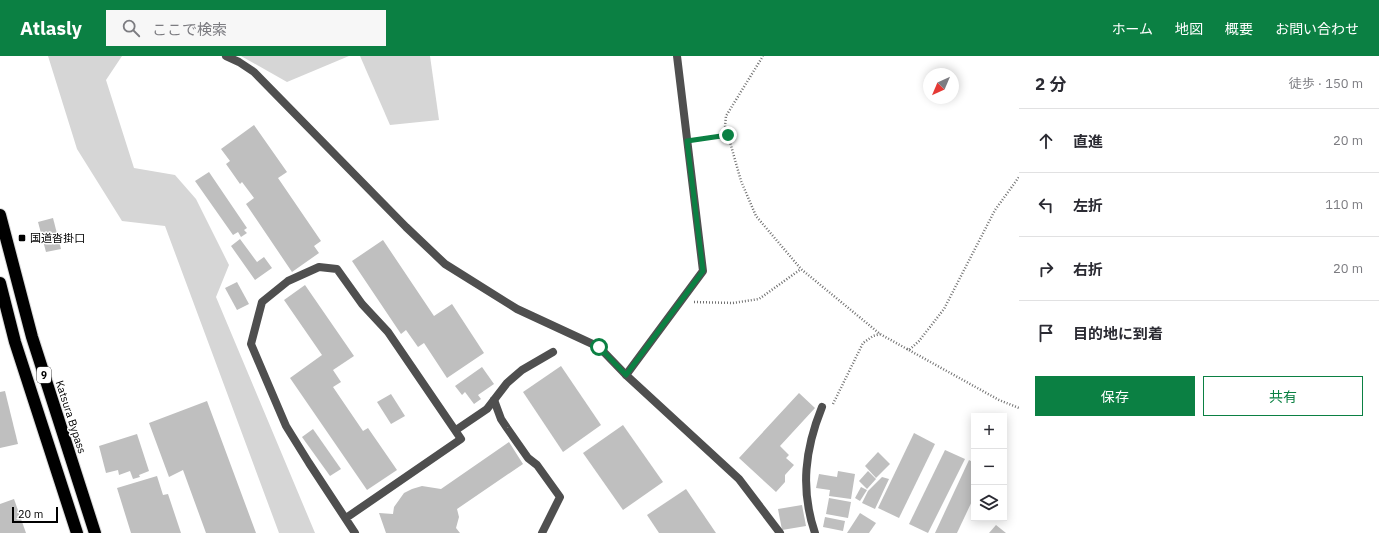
<!DOCTYPE html>
<html lang="ja">
<meta charset="utf-8">
<style>
:root{--surface:#fff;--page:#f7f7f7;--text:#2b2b33;--muted:#7c7c81;--line:#e1e1e2;--accent:#0b8043}
body{margin:0;font-family:"IBM Plex Sans","Noto Sans JP",sans-serif;background:var(--page);color:var(--text)}
.controls{position:absolute;right:12px;bottom:12px;display:grid;overflow:hidden;border-radius:0px;box-shadow:0 2px 10px #0003}
.controls button{width:36px;height:36px;display:grid;place-items:center;padding:0;border:0;border-bottom:1px solid var(--line);background:var(--surface);color:var(--text);font:20px sans-serif}
.compass{position:absolute;left:923px;top:12px;width:36px;height:36px;border-radius:50%;background:var(--surface);box-shadow:0 2px 10px #0003;rotate:224deg}
.scale{position:absolute;left:12px;bottom:10px;width:46px;box-sizing:border-box;padding-left:4px;border:2px solid #000;border-top:0;font-size:11px;line-height:14px;white-space:nowrap;color:#000;-webkit-text-stroke:3px #fff;paint-order:stroke}
.stop{position:absolute;width:12px;height:12px;margin:-9px;border:3px solid #0b8043;border-radius:50%;background:#fff}
.stop.end{background:#0b8043;border-color:#fff;box-shadow:0 1px 4px #0008}
.list{margin:0;padding:0;list-style:none}
h2{display:flex;justify-content:space-between;align-items:center;height:52px;margin:0;padding:0 16px;font-size:17px}
h2 small{font-size:13px;font-weight:400;color:var(--muted)}
.list li{display:grid;grid-template-columns:26px 1fr auto;gap:12px;align-items:center;box-sizing:border-box;height:64px;padding:0 16px;border-top:1px solid var(--line)}
.list b{display:block;font-size:15px;white-space:nowrap}
.list em{font-size:13px;font-style:normal;color:var(--muted)}
.actions{display:flex;gap:8px;padding:12px 16px}
.actions a{flex:1;padding:9px 0;border:1px solid var(--accent);border-radius:0px;text-align:center;font-size:14px;color:var(--accent)}
.actions .main{background:var(--accent);color:#fff}
.icon{flex:none;width:22px;height:22px;fill:none;stroke:currentColor;stroke-width:2;stroke-linecap:round;stroke-linejoin:round}
.map{position:relative;flex:none;width:1019px;height:477px;overflow:hidden}
header{display:flex;align-items:center;gap:24px;box-sizing:border-box;height:56px;padding:0 20px;background:var(--accent);color:#fff}
header strong{font-size:19px}
nav{display:flex;gap:22px;margin-inline-start:auto;font-size:14px}
.search{width:280px;height:36px;background:var(--page);display:flex;align-items:center;gap:10px;box-sizing:border-box;padding:0 14px;border-radius:0px;color:var(--muted);font-size:15px}
main{display:flex}
aside{flex:1;background:var(--surface)}
.map>svg:first-child{display:block}
</style>
<header>
<strong>Atlasly</strong>
<div class="search"><svg class="icon" aria-label="search" viewBox="0 0 24 24"><circle cx="10" cy="10" r="6"/><path d="M15 15l6 6"/></svg>ここで検索</div>
<nav><a>ホーム</a><a>地図</a><a>概要</a><a>お問い合わせ</a></nav>
</header>
<main>
<div class="map">
<svg width="1019" height="477" viewBox="0 0 1019 477">
<rect width="100%" height="100%" fill="#fff"/>
<g fill="#d6d6d6">
<polygon points="48,0 122,0 106,24 134,112 175,119 196,143 229,209 216,241 315,477 279,477 165,170 122,165 77,93"/>
<polygon points="241,0 349,0 287,26"/>
<polygon points="360,0 430,0 439,64 390,69"/>
</g>
<g fill="#bfbfbf">
<polygon points="254,69 287,116 278,122 321,185 314,190 319,197 292,216 246,148 254,142 242,126 240,128 226,108 230,105 221,93"/>
<polygon points="209,116 247,172 244,174 247,177 241,181 238,176 233,179 195,125"/>
<polygon points="53,162 61,193 46,196 38,166"/>
<polygon points="240,183 257,206 264,201 272,212 255,224 231,190"/>
<polygon points="383,184 434,260 452,248 484,297 447,322 424,287 418,291 406,274 401,278 352,205"/>
<polygon points="237,226 249,248 237,254 225,232"/>
<polygon points="305,229 354,300 333,314 341,326 333,331 363,375 368,372 397,414 367,434 290,322 322,299 284,244"/>
<polygon points="561,310 601,369 563,396 523,336"/>
<polygon points="482,311 494,328 478,339 481,343 474,348 465,336 462,339 455,330"/>
<polygon points="5,335 18,388 0,392 0,336"/>
<polygon points="799,337 815,352 780,390 789,399 786,402 794,409 785,419 785,426 776,436 739,402"/>
<polygon points="391,338 405,360 391,368 377,346"/>
<polygon points="207,345 256,477 206,477 183,414 169,421 149,367"/>
<polygon points="623,369 663,426 623,454 583,397"/>
<polygon points="313,373 341,413 330,420 302,381"/>
<polygon points="914,377 935,388 899,462 878,452"/>
<polygon points="137,378 149,415 139,419 140,421 133,423 130,415 119,419 118,414 106,417 99,390"/>
<polygon points="509,386 523,408 457,453 459,461 456,472 460,477 386,477 379,457 393,458 394,451 404,437 412,433 422,430 441,433"/>
<polygon points="945,394 965,403 928,477 909,468"/>
<polygon points="878,396 890,408 876,422 865,410"/>
<polygon points="969,404 974,407 974,441 957,477 935,477"/>
<polygon points="838,415 855,418 851,443 829,440 830,434 816,432 819,418 837,421"/>
<polygon points="868,415 876,423 867,433 859,425"/>
<polygon points="157,420 163,439 168,438 181,477 131,477 117,432"/>
<polygon points="882,421 889,423 875,453 862,447 868,435"/>
<polygon points="861,431 867,434 860,445 855,442"/>
<polygon points="686,433 716,477 659,477 647,459"/>
<polygon points="829,442 851,446 848,462 826,458"/>
<polygon points="14,443 26,477 0,477 0,448"/>
<polygon points="802,449 806,470 782,474 778,453"/>
<polygon points="860,457 876,467 869,477 847,477"/>
<polygon points="825,461 845,465 843,475 823,471"/>
<polygon points="996,469 1006,477 989,477"/>
</g>
<g fill="none" stroke-linecap="round" stroke-linejoin="round">
<g stroke="#dbdbdb" stroke-width="14">
<g id="highway">
<polyline points="0,159 32,281 95,477"/>
<polyline points="0,227 15,286 77,477"/>
</g>
</g>
<g stroke="#717171" stroke-width="2.5" stroke-dasharray="1 2" stroke-linecap="butt">
<polyline points="728,79 741,125 756,160 801,213 880,278 999,344 1019,352"/>
<polyline points="698,84 728,79 725,70 726,60 763,0"/>
<polyline points="694,246 733,247 759,243 801,213"/>
<polyline points="907,293 909,294 919,285 944,253 995,154 1019,121"/>
<polyline points="833,348 863,287 873,280 880,278"/>
</g>
<g stroke="#4f4f4f" stroke-width="8">
<polyline points="494,344 501,363 507,372 528,402 537,409 560,441 542,477"/>
<polyline points="456,374 487,353 507,327 522,314 553,296"/>
<polyline points="346,462 461,383 388,276 362,248 337,213 319,211 288,225 262,246 251,288 286,370 309,407 355,477"/>
<path d="M815,477C800,433 805,393 822,351"/>
</g>
<g stroke="#4f4f4f" stroke-width="8">
<polyline points="226,0 239,6 254,16 406,171 445,208 517,253 599,291 626,319 739,423 780,477"/>
<polyline points="626,319 703,215 677,0"/>
</g>
<use href="#highway" stroke="#000" stroke-width="12"/>
</g>
<g fill="none" stroke-linecap="round" stroke-linejoin="round">
<polyline stroke="#0b8043" stroke-width="5" points="599,291 626,319 703,215 687,85 728,79"/>
</g>
<rect fill="#000" stroke="#fff" stroke-width="1.5" x="18" y="178" width="8" height="8" rx="2"/>
<g text-anchor="middle" stroke-width="3" stroke-linejoin="round" paint-order="stroke">
<rect fill="#fff" stroke="#4c4c4c" stroke-width="1" x="37" y="311" width="14" height="16" rx="3"/>
<g font-size="10" font-weight="bold" fill="#000">
<text x="44" y="323">9</text>
</g>
<g font-size="11" fill="#000" stroke="#fff" text-anchor="start">
<text x="30" y="186">国道沓掛口</text>
</g>
<g font-size="11" fill="#000" stroke="#fff">
<text transform="translate(71 361) rotate(72)" y="4">Katsura Bypass</text>
</g>
</g>
</svg>
<div class="controls">
<button>+</button>
<button>−</button>
<button><svg class="icon" aria-label="layers" viewBox="0 0 24 24"><path d="M12 4l9 5-9 5-9-5zM3 14l9 5 9-5"/></svg></button>
</div>
<svg class="compass" viewBox="-18 -18 36 36"><path d="M0-13l5 13h-10z" fill="#e53935"/><path d="M0 13l5-13h-10z" fill="#7c7c81"/></svg>
<div class="scale">20 m</div>
<div class="stop" style="left:599px;top:291px"></div>
<div class="stop end" style="left:728px;top:79px"></div>
</div>
<aside>
<h2>2 分<small>徒歩 · 150 m</small></h2>
<ul class="list">
<li><svg class="icon" aria-label="ahead" viewBox="0 0 24 24"><path d="M12 20V5M6 11l6-6 6 6"/></svg><div><b>直進</b></div><em>20 m</em></li>
<li><svg class="icon" aria-label="left" viewBox="0 0 24 24"><path d="M17 20v-9H6M10 6l-5 5 5 5"/></svg><div><b>左折</b></div><em>110 m</em></li>
<li><svg class="icon" aria-label="right" viewBox="0 0 24 24"><path d="M7 20v-9h11M14 6l5 5-5 5"/></svg><div><b>右折</b></div><em>20 m</em></li>
<li><svg class="icon" aria-label="arrive" viewBox="0 0 24 24"><path d="M6 21V4h12l-3 4 3 4H6"/></svg><div><b>目的地に到着</b></div></li>
</ul>
<div class="actions"><a class="main">保存</a><a>共有</a></div>
</aside>
</main>
